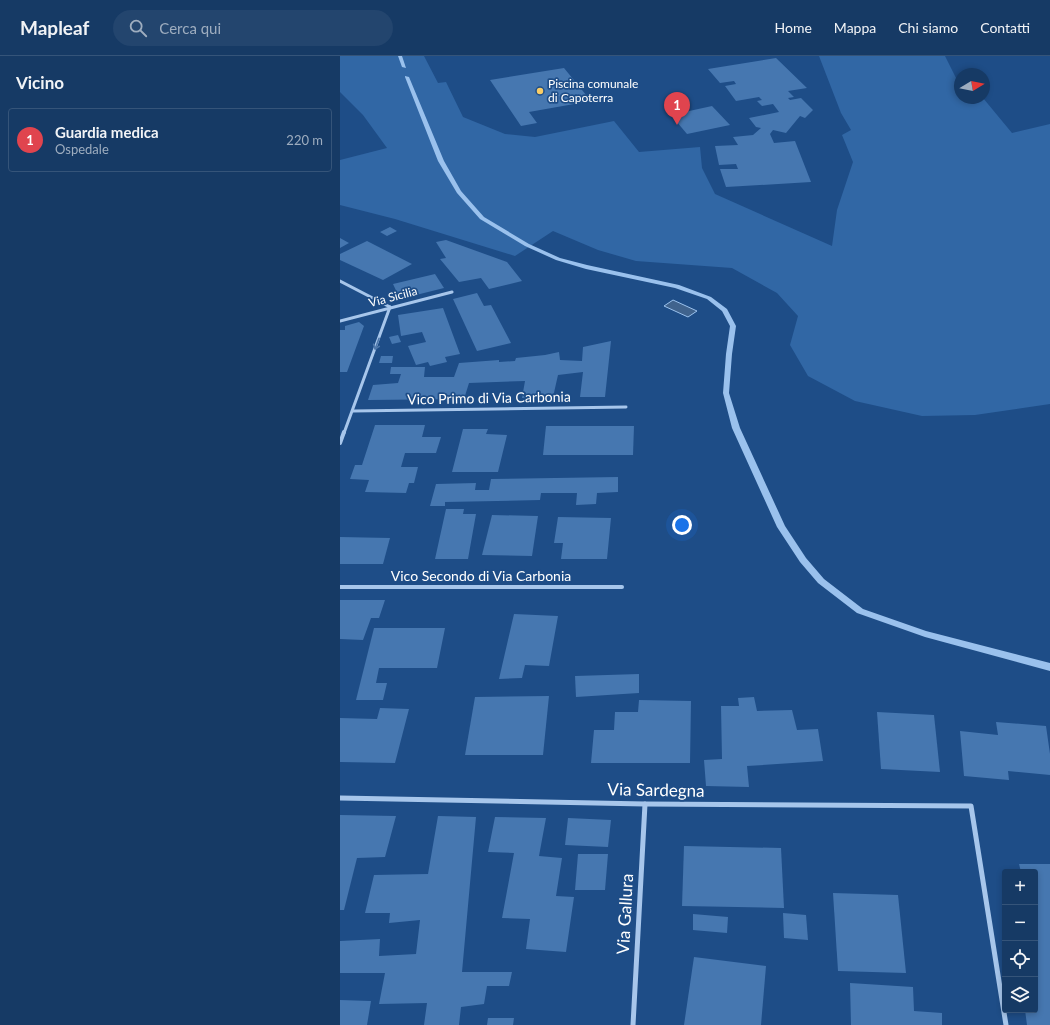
<!DOCTYPE html>
<html lang="it">
<meta charset="utf-8">
<style>
:root{--surface:#163a65;--page:#23456e;--text:#f1f3f6;--muted:#9eadbf;--line:#355479;--accent:#facd66}
body{margin:0;font-family:Lato,sans-serif;background:var(--page);color:var(--text)}
.controls{position:absolute;right:12px;bottom:12px;display:grid;overflow:hidden;border-radius:4px;box-shadow:0 2px 6px #0003}
.controls button{width:36px;height:36px;display:grid;place-items:center;padding:0;border:0;border-bottom:1px solid var(--line);background:var(--surface);color:var(--text);font:20px sans-serif}
.compass{position:absolute;left:614px;top:12px;width:36px;height:36px;border-radius:50%;background:var(--surface);box-shadow:0 2px 6px #0003;rotate:80deg}
.you{position:absolute;left:342px;top:469px;width:14px;height:14px;margin:-10px;border:3px solid #fff;border-radius:50%;background:#1a73e8;box-shadow:0 0 0 6px #1a73e833}
.badge{display:grid;place-items:center;width:26px;height:26px;border-radius:50%;background:var(--accent);color:#fff;font-size:13px;font-weight:700}
.pin{position:absolute;translate:-50% -33px;filter:drop-shadow(0 1px 2px #0008)}
.pin::after{content:'';position:absolute;top:21px;width:14px;height:12px;background:inherit;clip-path:polygon(0 0,100% 0,50% 100%)}
.list{margin:0;padding:0;list-style:none}
h2{display:flex;justify-content:space-between;align-items:center;height:52px;margin:0;padding:0 16px;font-size:17px}
h2 small{font-size:13px;font-weight:400;color:var(--muted)}
.list li{display:grid;grid-template-columns:26px 1fr auto;gap:12px;align-items:center;box-sizing:border-box;height:64px;margin:0 8px 8px;padding:0 8px;border:1px solid var(--line);border-radius:4px}
.list b{display:block;font-size:15px;white-space:nowrap}
.list p{margin:0;font-size:13px;white-space:nowrap;color:var(--muted)}
.list em{font-size:13px;font-style:normal;color:var(--muted)}
.icon{flex:none;width:22px;height:22px;fill:none;stroke:currentColor;stroke-width:2;stroke-linecap:round;stroke-linejoin:round}
.map{position:relative;flex:none;width:710px;height:969px;overflow:hidden}
header{display:flex;align-items:center;gap:24px;box-sizing:border-box;height:56px;padding:0 20px;background:var(--surface);border-bottom:1px solid var(--line)}
header strong{font-size:19px}
nav{display:flex;gap:22px;margin-inline-start:auto;font-size:14px}
.search{width:280px;height:36px;background:var(--page);display:flex;align-items:center;gap:10px;box-sizing:border-box;padding:0 14px;border-radius:22px;color:var(--muted);font-size:15px}
main{display:flex}
aside{flex:1;background:var(--surface)}
.map>svg:first-child{display:block}
</style>
<header>
<strong>Mapleaf</strong>
<div class="search"><svg class="icon" aria-label="search" viewBox="0 0 24 24"><circle cx="10" cy="10" r="6"/><path d="M15 15l6 6"/></svg>Cerca qui</div>
<nav><a>Home</a><a>Mappa</a><a>Chi siamo</a><a>Contatti</a></nav>
</header>
<main>
<aside>
<h2>Vicino<small></small></h2>
<ul class="list">
<li><span class="badge" style="background:#e0444e">1</span><div><b>Guardia medica</b><p>Ospedale</p></div><em>220 m</em></li>
</ul>
</aside>
<div class="map">
<svg width="710" height="969" viewBox="0 0 710 969">
<rect width="100%" height="100%" fill="#1e4d87"/>
<polygon fill="#3167a5" points="0,0 84,0 98,27 106,26 123,61 165,78 195,81 274,65 299,96 360,91 362,112 375,138 492,190 497,154 513,106 502,79 511,74 501,57 479,0 605,0 620,30 620,42 643,42 672,77 710,68 710,348 635,359 582,360 515,345 468,320 450,289 458,260 437,237 392,212 296,205 258,194 213,175 175,200 55,163 0,149 0,104 47,92 23,59 0,36"/>
<polygon fill="#40638d" stroke="#9ac1ed" points="333,244 357,255 348,261 324,250"/>
<g fill="none" stroke-linecap="round" stroke-linejoin="round">
<g fill="#9ac1ed" fill-rule="evenodd">
<polygon points="58,0 62,0 66,12 62,11"/>
<polygon points="65,20 69,21 104,105 121,135 144,161 189,188 220,202 247,209 339,229 371,241 387,253 396,270 392,298 389,337 400,372 445,470 466,502 484,523 523,553 586,575 710,607 710,615 585,581 517,557 478,527 460,506 437,471 392,372 383,337 386,298 390,270 382,255 367,243 335,232 246,213 216,204 185,190 140,163 117,137 98,105 65,21"/>
</g>
</g>
<g fill="#4677b0">
<polygon points="436,2 467,32 448,35 454,41 448,42 450,44 461,42 473,54 465,62 460,60 446,77 433,74 430,78 434,87 455,85 471,126 386,131 380,113 398,113 396,108 379,109 375,90 398,89 393,81 413,79 421,72 416,71 409,62 439,56 433,48 422,50 417,45 422,44 419,41 396,45 385,30 396,28 394,25 380,27 368,13"/>
<polygon points="224,12 251,45 189,56 197,67 181,70 150,24"/>
<polygon points="372,50 390,69 347,78 331,59"/>
<polygon points="50,171 57,175 47,180 40,176"/>
<polygon points="0,182 9,187 0,192"/>
<polygon points="106,184 167,206 182,225 149,233 141,222 119,226 100,203 106,202 96,186"/>
<polygon points="27,185 72,208 43,224 0,204 0,198"/>
<polygon points="95,218 104,232 60,243 53,228"/>
<polygon points="137,237 144,250 151,249 171,287 137,295 113,243"/>
<polygon points="103,252 120,298 105,301 107,306 90,310 88,306 76,309 68,290 86,286 82,276 61,280 58,259"/>
<polygon points="19,266 24,270 7,316 0,316 0,274 5,274 5,270"/>
<polygon points="58,279 61,286 52,288 49,281"/>
<polygon points="271,285 265,341 240,341 243,316 218,319 213,341 182,342 185,325 129,327 124,343 28,344 33,329 58,327 61,318 50,318 51,311 85,311 84,321 114,321 119,307 159,304 159,306 175,305 176,302 205,299 219,296 220,304 242,305 243,291"/>
<polygon points="41,300 53,300 52,307 39,307"/>
<polygon points="35,369 85,369 82,381 101,381 96,397 65,397 61,411 78,411 74,427 69,427 66,437 25,436 29,424 10,423 15,409 22,409"/>
<polygon points="206,370 294,370 293,399 203,399"/>
<polygon points="123,373 148,373 146,378 167,379 158,416 112,416"/>
<polygon points="278,421 278,436 257,437 256,448 236,449 237,437 201,437 200,444 105,446 105,450 90,450 96,428 136,427 135,434 149,434 151,423"/>
<polygon points="106,453 124,453 123,458 136,458 128,503 95,503"/>
<polygon points="152,459 198,460 192,500 142,499"/>
<polygon points="218,461 271,462 267,503 221,503 223,487 214,487"/>
<polygon points="0,481 50,482 43,508 0,508"/>
<polygon points="0,544 45,544 39,562 31,562 23,584 0,583"/>
<polygon points="174,558 218,560 209,610 185,609 182,622 159,623"/>
<polygon points="34,572 105,572 97,612 39,612 36,627 47,627 43,644 16,644"/>
<polygon points="299,618 299,637 236,641 235,620"/>
<polygon points="209,640 203,699 125,699 135,641"/>
<polygon points="414,641 417,655 452,654 457,674 478,673 483,705 407,710 409,731 366,730 364,704 382,703 381,650 399,650 398,642"/>
<polygon points="299,644 351,645 350,707 251,707 254,674 274,674 275,656 298,656"/>
<polygon points="40,652 69,653 55,707 0,706 0,662 37,663"/>
<polygon points="537,656 594,659 600,716 541,713"/>
<polygon points="656,666 706,670 710,698 710,719 668,715 669,724 624,720 620,675 658,679"/>
<polygon points="0,759 56,760 45,801 17,802 4,854 0,854"/>
<polygon points="98,760 136,761 122,916 172,916 169,930 147,930 144,948 121,951 119,969 84,969 87,947 39,948 45,917 0,917 0,885 40,883 39,900 76,898 80,864 49,867 50,857 25,857 34,819 88,818"/>
<polygon points="155,761 206,762 199,800 222,802 216,840 234,841 226,896 186,893 190,863 162,862 174,797 148,796"/>
<polygon points="228,762 271,764 268,791 225,789"/>
<polygon points="344,790 441,792 444,852 342,850"/>
<polygon points="238,798 268,798 265,834 235,834"/>
<polygon points="679,808 710,808 710,969 687,969 685,954 695,954 695,816 681,816"/>
<polygon points="493,837 558,839 566,917 498,915"/>
<polygon points="443,857 466,859 468,884 444,882"/>
<polygon points="353,858 388,861 387,877 353,874"/>
<polygon points="354,901 426,910 421,969 344,969"/>
<polygon points="510,927 573,931 574,955 602,957 602,969 511,969"/>
<polygon points="0,944 31,945 27,969 0,969"/>
<polygon points="148,962 174,962 173,969 147,969"/>
</g>
<g fill="none" stroke-linecap="round" stroke-linejoin="round">
<g stroke="#a7c6eb" stroke-width="3">
<polyline points="0,225 50,251"/>
<polyline points="0,265 112,236"/>
<polyline points="13,355 286,351"/>
<polyline points="4,377 50,251"/>
</g>
<g stroke="#a7c6eb" stroke-width="4">
<polyline points="0,387 4,376"/>
<polyline points="0,531 282,531"/>
</g>
<g stroke="#a7c6eb" stroke-width="5">
<polyline points="0,742 305,748 631,750 666,969"/>
<polyline points="293,969 305,748"/>
</g>
</g>
<defs><path id="oneway-shaft" d="M-6 0H5M1.5-3L5.5 0L1.5 3" fill="none" stroke-width="1.6" stroke-linecap="round" stroke-linejoin="round"/></defs>
<use stroke="#4e77aa" href="#oneway-shaft" transform="translate(37 288) rotate(110)"/>
<circle fill="#facd66" stroke="#1e4d87" stroke-width="1.5" cx="200" cy="35" r="4"/>
<g text-anchor="middle" stroke-width="3.5" stroke-linejoin="round" paint-order="stroke">
<g font-size="12" fill="#fff" stroke="#1e4d87" text-anchor="start">
<text x="208" y="32">Piscina comunale<tspan x="208" dy="14">di Capoterra</tspan></text>
</g>
<g font-size="12" fill="#fff" stroke="#1e4d87">
<text transform="translate(53 241) rotate(-15)" y="4">Via Sicilia</text>
</g>
<g font-size="14" fill="#fff" stroke="#1e4d87">
<text transform="translate(149 342) rotate(-1)" y="5">Vico Primo di Via Carbonia</text>
<text x="141" y="525">Vico Secondo di Via Carbonia</text>
</g>
<g font-size="17" fill="#fff" stroke="#1e4d87">
<text transform="translate(316 734) rotate(1)" y="6">Via Sardegna</text>
<text transform="translate(285 858) rotate(-87)" y="6">Via Gallura</text>
</g>
</g>
</svg>
<div class="controls">
<button>+</button>
<button>−</button>
<button><svg class="icon" aria-label="locate" viewBox="0 0 24 24"><circle cx="12" cy="12" r="6"/><path d="M12 2v4M12 18v4M2 12h4M18 12h4"/></svg></button>
<button><svg class="icon" aria-label="layers" viewBox="0 0 24 24"><path d="M12 4l9 5-9 5-9-5zM3 14l9 5 9-5"/></svg></button>
</div>
<svg class="compass" viewBox="-18 -18 36 36"><path d="M0-13l5 13h-10z" fill="#e53935"/><path d="M0 13l5-13h-10z" fill="#9eadbf"/></svg>
<div class="you"></div>
<div class="pin badge" style="left:337px;top:69px;background:#e0444e">1</div>
</div>
</main>
